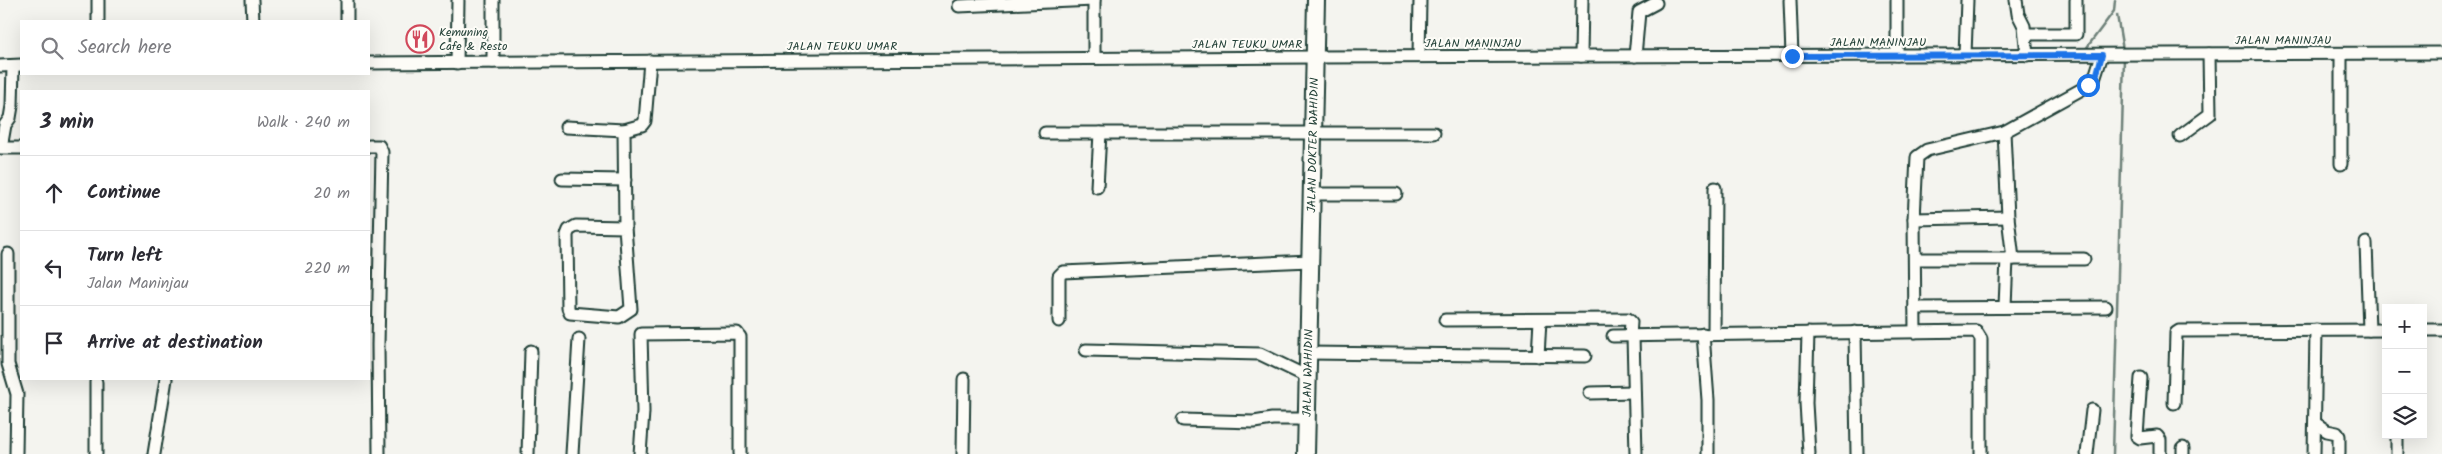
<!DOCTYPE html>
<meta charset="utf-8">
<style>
:root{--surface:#fff;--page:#f2f2f3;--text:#2b2b33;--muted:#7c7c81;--line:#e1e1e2}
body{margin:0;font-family:Kalam,sans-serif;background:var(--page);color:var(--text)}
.controls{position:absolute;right:15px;bottom:15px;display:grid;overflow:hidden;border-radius:0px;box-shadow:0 5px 20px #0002}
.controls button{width:45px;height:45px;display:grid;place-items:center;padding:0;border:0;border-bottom:1px solid var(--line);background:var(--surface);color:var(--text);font:25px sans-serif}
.stop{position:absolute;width:15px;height:15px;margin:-11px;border:4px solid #1a73e8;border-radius:50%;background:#fff}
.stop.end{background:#1a73e8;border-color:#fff;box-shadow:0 1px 5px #0008}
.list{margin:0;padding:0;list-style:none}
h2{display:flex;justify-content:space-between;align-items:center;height:65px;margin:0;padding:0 20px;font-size:21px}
h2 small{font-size:16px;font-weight:400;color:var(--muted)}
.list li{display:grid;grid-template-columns:32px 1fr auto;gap:15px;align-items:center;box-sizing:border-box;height:75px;padding:0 20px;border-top:1px solid var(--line)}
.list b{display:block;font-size:19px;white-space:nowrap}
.list p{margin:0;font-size:16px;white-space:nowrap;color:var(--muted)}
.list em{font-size:16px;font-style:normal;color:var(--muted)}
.icon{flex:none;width:28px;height:28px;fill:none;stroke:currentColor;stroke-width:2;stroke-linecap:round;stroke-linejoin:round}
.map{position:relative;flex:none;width:2442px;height:454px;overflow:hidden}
.search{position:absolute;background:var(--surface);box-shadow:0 5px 20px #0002;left:20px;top:20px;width:350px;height:55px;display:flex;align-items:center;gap:12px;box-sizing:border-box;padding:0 18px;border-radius:0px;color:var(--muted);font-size:19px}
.panel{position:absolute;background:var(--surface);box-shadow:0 5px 20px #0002;left:20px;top:90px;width:350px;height:290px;border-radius:0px}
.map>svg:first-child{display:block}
</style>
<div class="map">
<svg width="2442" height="454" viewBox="0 0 2442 454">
<rect width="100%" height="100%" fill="#f4f4ef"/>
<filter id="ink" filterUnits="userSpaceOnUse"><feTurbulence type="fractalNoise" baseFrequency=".02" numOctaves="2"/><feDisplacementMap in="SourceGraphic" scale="10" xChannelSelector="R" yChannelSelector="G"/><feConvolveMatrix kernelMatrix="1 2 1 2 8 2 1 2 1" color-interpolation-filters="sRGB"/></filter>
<g filter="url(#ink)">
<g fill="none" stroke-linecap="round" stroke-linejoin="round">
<g stroke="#6e8179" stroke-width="2.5">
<polyline points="2117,15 2123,50"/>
<polyline points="2085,50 2114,11 2115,0"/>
<polyline points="2113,454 2124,58"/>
</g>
<g stroke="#1f3d34" stroke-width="15">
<g id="street">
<polyline points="252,0 253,21"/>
<polyline points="347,0 347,21"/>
<polyline points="1790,0 1792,56"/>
<polyline points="1897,0 1897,55"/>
<polyline points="2016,0 2018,14 2024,26 2027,55"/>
<polyline points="959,6 1094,0"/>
<polyline points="98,21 98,0"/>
<polyline points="2025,34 2076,34 2076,0"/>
<polyline points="2341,54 2341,164"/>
<polyline points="1965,55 1967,0"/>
<polyline points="1419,56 1420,0"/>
<polyline points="1581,56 1582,0"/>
<polyline points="1635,56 1639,12 1656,3"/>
<polyline points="1094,58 1094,0"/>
<polyline points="493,62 493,0"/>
<polyline points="369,63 1315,57 2442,53"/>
<polyline points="457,63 458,0"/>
<polyline points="0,66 21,65"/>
<polyline points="13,66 12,106 10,118 5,125 1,148 21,148"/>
<polyline points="566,127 624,130"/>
<polyline points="2004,132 2008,217 2013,259"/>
<polyline points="1045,133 1434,133"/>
<polyline points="2180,136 2210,114 2209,54"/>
<polyline points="369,146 379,146 382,152 378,345 379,454"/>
<polyline points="562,179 625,180"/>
<polyline points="1097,187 1100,133"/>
<polyline points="1312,194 1396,194"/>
<polyline points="1914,219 2008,217"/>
<polyline points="625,227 576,226 569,230 567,235 568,308 570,313 619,317 631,309 625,227 624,130 642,125 645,121 650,61"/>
<polyline points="2366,243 2369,330"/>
<polyline points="8,254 8,364 17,394 16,454"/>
<polyline points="1915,259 2084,259"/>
<polyline points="2005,306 2007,259"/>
<polyline points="1915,308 2106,307"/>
<polyline points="1445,320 1628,319 1631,322 1630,336"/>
<polyline points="1059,321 1059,276 1063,272 1310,261"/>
<polyline points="2423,330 2442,330"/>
<polyline points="1855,332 1857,454"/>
<polyline points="1915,332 1914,219 1917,157 1927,150 2004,132 2093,83 2102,55"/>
<polyline points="1808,333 1806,403 1809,454"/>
<polyline points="1703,334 1708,400 1708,454"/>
<polyline points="1714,334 1715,188"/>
<polyline points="1613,336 1976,331 1981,339 1981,454"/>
<polyline points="1633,336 1636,454"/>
<polyline points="1086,350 1260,354 1308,377"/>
<polyline points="1308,353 1585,356"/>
<polyline points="1538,356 1540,320"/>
<polyline points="2141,378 2137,436 2140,438 2157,436 2160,440 2160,454"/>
<polyline points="96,382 96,454"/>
<polyline points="1590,393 1634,392"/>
<polyline points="2174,403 2176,333 2179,331 2386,330"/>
<polyline points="1183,420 1254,422 1272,419 1307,419"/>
<polyline points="2315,423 2327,431 2337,433 2339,436 2339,454"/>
<polyline points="2397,435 2397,454"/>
<polyline points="154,454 166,379"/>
<polyline points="528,454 531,351"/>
<polyline points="572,454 579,339"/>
<polyline points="640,454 643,412 641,334 737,333 740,337 740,454"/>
<polyline points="963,454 964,379"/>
<polyline points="2087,454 2092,410"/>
<polyline points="2183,454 2183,448"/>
<polyline points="2314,454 2316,330"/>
</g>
</g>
<g stroke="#1f3d34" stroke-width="20">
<g id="secondary">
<path id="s1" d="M1306,454L1316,0"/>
</g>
</g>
<use href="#street" stroke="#fdfcf7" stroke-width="11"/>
<use href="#secondary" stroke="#fdfcf7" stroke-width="16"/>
</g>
</g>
<g fill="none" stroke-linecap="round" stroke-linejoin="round" filter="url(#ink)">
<polyline stroke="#1a73e8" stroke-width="6" points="1792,56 2102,55 2096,77 2088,85"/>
</g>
<defs>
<g id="restaurant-ring" transform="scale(1.4375)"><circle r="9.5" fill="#fdfcf7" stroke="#d1495b" stroke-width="1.5"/><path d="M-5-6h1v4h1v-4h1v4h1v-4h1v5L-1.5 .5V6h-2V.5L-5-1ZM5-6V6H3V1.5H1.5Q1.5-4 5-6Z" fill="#d1495b"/></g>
</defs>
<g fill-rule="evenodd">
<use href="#restaurant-ring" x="420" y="39"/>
</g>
<g text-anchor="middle" stroke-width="4" stroke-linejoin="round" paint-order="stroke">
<g font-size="12" fill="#1f3d34" stroke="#fdfcf7" text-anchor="start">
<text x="439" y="36">Kemuning<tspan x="439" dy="14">Cafe &amp; Resto</tspan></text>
</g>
<g font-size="12" fill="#1f3d34" stroke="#fdfcf7">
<text x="2283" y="44">JALAN MANINJAU</text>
<text x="1878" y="46">JALAN MANINJAU</text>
<text x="1473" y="47">JALAN MANINJAU</text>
<text x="1247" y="48">JALAN TEUKU UMAR</text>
<text x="842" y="50">JALAN TEUKU UMAR</text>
<text dy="4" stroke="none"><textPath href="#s1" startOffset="309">JALAN DOKTER WAHIDIN</textPath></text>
<text dy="4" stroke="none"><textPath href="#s1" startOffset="81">JALAN WAHIDIN</textPath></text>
</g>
</g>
</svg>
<div class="controls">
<button>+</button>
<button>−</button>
<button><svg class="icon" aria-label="layers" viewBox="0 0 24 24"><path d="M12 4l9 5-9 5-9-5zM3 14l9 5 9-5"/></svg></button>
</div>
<div class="stop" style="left:2088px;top:85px"></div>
<div class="stop end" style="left:1792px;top:56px"></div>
<div class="search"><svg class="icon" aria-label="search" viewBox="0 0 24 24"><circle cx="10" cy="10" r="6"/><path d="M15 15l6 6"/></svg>Search here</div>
<section class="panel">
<h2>3 min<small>Walk · 240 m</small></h2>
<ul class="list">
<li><svg class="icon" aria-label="ahead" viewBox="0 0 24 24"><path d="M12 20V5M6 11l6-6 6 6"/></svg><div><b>Continue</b></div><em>20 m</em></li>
<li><svg class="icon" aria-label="left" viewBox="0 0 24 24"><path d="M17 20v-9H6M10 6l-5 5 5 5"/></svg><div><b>Turn left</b><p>Jalan Maninjau</p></div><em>220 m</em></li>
<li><svg class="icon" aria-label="arrive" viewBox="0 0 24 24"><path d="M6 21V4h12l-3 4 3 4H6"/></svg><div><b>Arrive at destination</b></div></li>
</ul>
</section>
</div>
